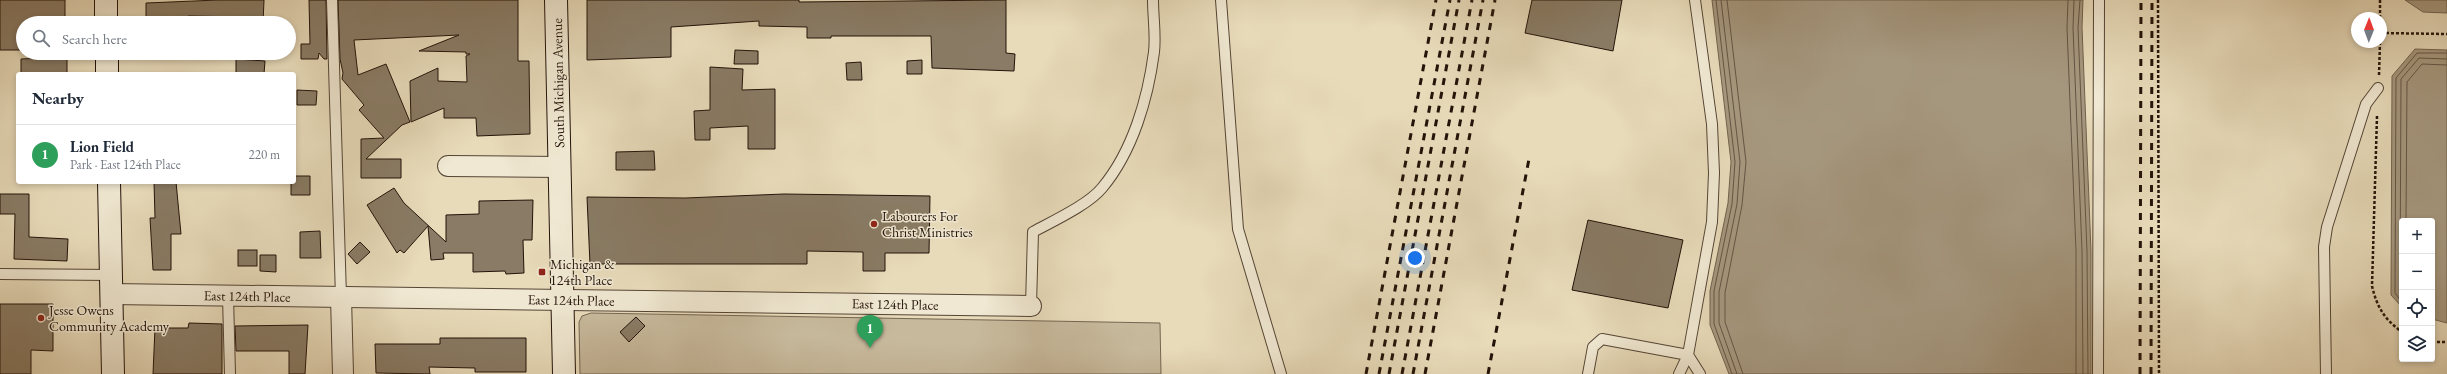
<!DOCTYPE html>
<meta charset="utf-8">
<style>
:root{--surface:#fff;--page:#f2f2f3;--text:#1f2937;--muted:#747a83;--line:#e0e1e3;--accent:#7c3aed}
body{margin:0;font-family:"EB Garamond",serif;background:var(--page);color:var(--text)}
.controls{position:absolute;right:12px;bottom:12px;display:grid;overflow:hidden;border-radius:4px;box-shadow:0 2px 6px #0003}
.controls button{width:36px;height:36px;display:grid;place-items:center;padding:0;border:0;border-bottom:1px solid var(--line);background:var(--surface);color:var(--text);font:20px sans-serif}
.compass{position:absolute;left:2351px;top:12px;width:36px;height:36px;border-radius:50%;background:var(--surface);box-shadow:0 2px 6px #0003;rotate:1deg}
.you{position:absolute;left:1415px;top:258px;width:14px;height:14px;margin:-10px;border:3px solid #fff;border-radius:50%;background:#1a73e8;box-shadow:0 0 0 6px #1a73e833}
.badge{display:grid;place-items:center;width:26px;height:26px;border-radius:50%;background:var(--accent);color:#fff;font-size:13px;font-weight:700}
.pin{position:absolute;translate:-50% -33px;filter:drop-shadow(0 1px 2px #0008)}
.pin::after{content:'';position:absolute;top:21px;width:14px;height:12px;background:inherit;clip-path:polygon(0 0,100% 0,50% 100%)}
.list{margin:0;padding:0;list-style:none}
h2{display:flex;justify-content:space-between;align-items:center;height:52px;margin:0;padding:0 16px;font-size:17px}
h2 small{font-size:13px;font-weight:400;color:var(--muted)}
.list li{display:grid;grid-template-columns:26px 1fr auto;gap:12px;align-items:center;box-sizing:border-box;height:60px;padding:0 16px;border-top:1px solid var(--line)}
.list b{display:block;font-size:15px;white-space:nowrap}
.list p{margin:0;font-size:13px;white-space:nowrap;color:var(--muted)}
.list em{font-size:13px;font-style:normal;color:var(--muted)}
.icon{flex:none;width:22px;height:22px;fill:none;stroke:currentColor;stroke-width:2;stroke-linecap:round;stroke-linejoin:round}
.map{position:relative;flex:none;width:2447px;height:374px;overflow:hidden}
.search{position:absolute;background:var(--surface);box-shadow:0 2px 6px #0003;left:16px;top:16px;width:280px;height:44px;display:flex;align-items:center;gap:10px;box-sizing:border-box;padding:0 14px;border-radius:22px;color:var(--muted);font-size:15px}
.panel{position:absolute;background:var(--surface);box-shadow:0 2px 6px #0003;left:16px;top:72px;width:280px;height:112px;border-radius:4px}
.map>svg:first-child{display:block}
</style>
<div class="map">
<svg width="2447" height="374" viewBox="0 0 2447 374">
<rect width="100%" height="100%" fill="#e8dbba"/>
<filter id="stains"><feTurbulence type="fractalNoise" baseFrequency=".005" numOctaves="4"/><feColorMatrix values="0 0 0 0 .2 0 0 0 0 .09 0 0 0 0 .02 0 0 0 .5 -.17"/></filter>
<radialGradient id="worn" r=".72"><stop offset=".6" stop-color="#630" stop-opacity="0"/><stop offset="1" stop-color="#630" stop-opacity=".3"/></radialGradient>
<polygon fill="#c7b99c" stroke="#756652" points="591,313 1160,323 1161,374 580,374 579,322 582,316"/>
<g fill="#a5977e" stroke="#71624f">
<polygon points="1712,0 2083,0 2082,27 2091,251 2091,374 1729,374 1710,325 1710,291 1728,203 1731,162"/>
<polygon points="2405,0 2447,0 2447,13 2423,12"/>
<polygon points="2415,49 2447,50 2447,323 2432,319 2432,221 2402,221 2402,307 2391,295 2392,76"/>
</g>
<g fill="none" stroke-linecap="round" stroke-linejoin="round">
<g stroke="#645544" stroke-width="1">
<polyline points="1716,0 1735,162 1732,204 1714,291 1714,324 1732,374"/>
<polyline points="1721,0 1740,162 1737,204 1719,292 1719,323 1737,374"/>
<polyline points="1727,0 1746,162 1742,205 1725,293 1725,322 1743,374"/>
<polyline points="2068,0 2067,28 2076,251 2076,374"/>
<polyline points="2074,0 2073,28 2082,251 2083,374"/>
<polyline points="2080,0 2078,28 2087,251 2088,374"/>
<polyline points="2406,221 2407,82 2422,64 2447,65"/>
<polyline points="2402,294 2400,291 2401,79 2419,58 2447,59"/>
<polyline points="2402,302 2395,293 2396,78 2417,53 2447,53"/>
</g>
</g>
<g fill="#897b65" stroke="#231309">
<polygon points="0,0 65,0 65,23 23,23 23,50 0,50"/>
<polygon points="218,0 264,0 263,23 249,23 249,17 188,16 188,19 146,20 146,3"/>
<polygon points="309,0 326,0 327,59 324,59 319,53 318,59 301,59 301,44 310,44"/>
<polygon points="338,0 518,0 518,61 529,61 530,134 477,136 476,118 444,118 444,108 411,122 410,81 438,68 438,81 467,82 466,56 470,54 466,54 466,52 419,51 459,35 354,40 358,75 386,64 410,122 402,125 366,159 401,159 401,178 361,178 361,139 384,138 359,110 364,105 342,79 343,73 340,59"/>
<polygon points="587,0 799,0 799,2 1006,0 1006,53 1015,54 1014,71 932,68 931,36 831,36 831,38 807,38 807,27 759,26 759,21 671,27 671,57 587,60"/>
<polygon points="1532,0 1622,0 1613,51 1525,33"/>
<polygon points="735,50 758,51 758,64 734,64"/>
<polygon points="67,57 67,74 21,74 21,59"/>
<polygon points="236,59 265,61 264,74 236,74"/>
<polygon points="922,60 922,74 907,74 907,61"/>
<polygon points="861,62 862,80 847,80 846,63"/>
<polygon points="710,67 743,69 742,90 775,89 775,149 748,149 748,126 710,128 710,140 695,140 694,111 710,110"/>
<polygon points="297,90 317,91 316,105 297,105"/>
<polygon points="654,151 655,170 616,170 616,152"/>
<polygon points="294,176 310,176 310,195 291,195 291,182 294,182"/>
<polygon points="154,182 176,182 181,234 171,234 171,270 153,270 150,218 155,218"/>
<polygon points="394,188 404,203 446,242 446,215 479,214 479,201 533,200 532,240 523,240 524,273 506,274 505,271 473,272 473,253 443,253 444,259 431,260 428,226 404,253 400,250 397,253 367,205"/>
<polygon points="0,194 29,194 29,237 68,239 67,261 14,259 15,214 0,214"/>
<polygon points="784,194 930,196 929,253 885,253 885,271 863,271 863,252 807,251 807,264 590,264 587,197 685,198"/>
<polygon points="1588,220 1683,240 1668,308 1572,290"/>
<polygon points="320,231 321,258 300,258 300,232"/>
<polygon points="360,242 370,252 357,264 348,254"/>
<rect x="238" y="250" width="19" height="16"/>
<polygon points="260,255 276,255 276,272 260,271"/>
<polygon points="0,304 53,304 53,351 31,350 31,374 0,374"/>
<polygon points="636,317 645,326 629,342 620,332"/>
<polygon points="189,323 222,324 222,374 153,374 155,328 188,328"/>
<polygon points="308,325 305,374 289,374 289,351 236,351 235,326"/>
<polygon points="440,338 526,338 526,372 475,372 475,368 429,367 430,374 376,373 375,344 440,344"/>
</g>
<g fill="none" stroke-linecap="round" stroke-linejoin="round">
<g stroke="#544535" stroke-width="12">
<g id="lane">
<polyline points="332,0 341,297"/>
<polyline points="1221,0 1238,229 1281,374"/>
<polyline points="1695,0 1712,124 1714,173 1712,222 1688,355 1700,374"/>
<polyline points="0,274 111,275"/>
<polyline points="228,296 230,374"/>
<path d="M1031,306L1033,232C1053,221 1088,205 1102,188C1133,151 1148,98 1154,52C1156,35 1153,17 1153,0"/>
<polyline points="1588,374 1593,347 1602,339 1688,355 1679,374"/>
<polyline points="2098,374 2099,0"/>
<polyline points="2326,374 2324,247 2327,227 2366,104 2378,88"/>
</g>
</g>
<g stroke="#544535" stroke-width="22">
<g id="street">
<polyline points="448,166 560,167"/>
<polyline points="111,294 1031,306"/>
<polyline points="341,297 343,374"/>
</g>
</g>
<g stroke="#231309" stroke-width="24">
<g id="secondary">
<polyline points="106,0 106,23"/>
<polyline points="556,0 564,374"/>
<polyline points="107,53 107,74"/>
<polyline points="109,182 113,374"/>
</g>
</g>
<g stroke="#231309" stroke-width="2.5" stroke-dasharray="3 2" stroke-linecap="butt">
<polyline points="2158,0 2159,374"/>
<polyline points="2380,18 2380,0"/>
<polyline points="2381,33 2447,34"/>
<polyline points="2379,75 2380,42"/>
<path d="M2377,116L2372,286C2377,307 2384,319 2402,332"/>
<polyline points="2432,342 2447,342"/>
</g>
<use href="#lane" stroke="#f0e8d2" stroke-width="10"/>
<use href="#street" stroke="#f0e8d2" stroke-width="20"/>
<use href="#secondary" stroke="#f0e8d2" stroke-width="22"/>
<g stroke="#231309" stroke-width="3" stroke-dasharray="7 7" stroke-linecap="butt">
<polyline points="1366,374 1436,0"/>
<polyline points="1379,374 1450,0"/>
<polyline points="1389,374 1459,0"/>
<polyline points="1402,374 1472,0"/>
<polyline points="1413,374 1483,0"/>
<polyline points="1425,374 1495,0"/>
<polyline points="1488,374 1529,159"/>
<polyline points="2140,374 2141,0"/>
<polyline points="2151,374 2152,0"/>
</g>
</g>
<g fill="#8f2418" stroke="#f0e8d2" stroke-width="1.5">
<circle cx="874" cy="224" r="4"/>
<rect x="538" y="268" width="8" height="8" rx="2"/>
<circle cx="41" cy="318" r="4"/>
</g>
<g text-anchor="middle" stroke-width="3" stroke-linejoin="round" paint-order="stroke">
<g font-size="14" fill="#231309" stroke="#f0e8d2">
<text transform="translate(558 83) rotate(-91)" y="5">South Michigan Avenue</text>
<text transform="translate(247 296) rotate(1)" y="5">East 124th Place</text>
<text transform="translate(571 300) rotate(1)" y="5">East 124th Place</text>
<text transform="translate(895 304) rotate(1)" y="5">East 124th Place</text>
</g>
<g font-size="14" fill="#231309" stroke="#f0e8d2" text-anchor="start">
<text x="882" y="221">Labourers For<tspan x="882" dy="16">Christ Ministries</tspan></text>
<text x="550" y="269">Michigan &amp;<tspan x="550" dy="16">124th Place</tspan></text>
<text x="49" y="315">Jesse Owens<tspan x="49" dy="16">Community Academy</tspan></text>
</g>
</g>
<rect width="100%" height="100%" filter="url(#stains)"/>
<rect width="100%" height="100%" fill="url(#worn)"/>
</svg>
<div class="controls">
<button>+</button>
<button>−</button>
<button><svg class="icon" aria-label="locate" viewBox="0 0 24 24"><circle cx="12" cy="12" r="6"/><path d="M12 2v4M12 18v4M2 12h4M18 12h4"/></svg></button>
<button><svg class="icon" aria-label="layers" viewBox="0 0 24 24"><path d="M12 4l9 5-9 5-9-5zM3 14l9 5 9-5"/></svg></button>
</div>
<svg class="compass" viewBox="-18 -18 36 36"><path d="M0-13l5 13h-10z" fill="#e53935"/><path d="M0 13l5-13h-10z" fill="#747a83"/></svg>
<div class="you"></div>
<div class="pin badge" style="left:870px;top:348px;background:#2e9e5b">1</div>
<div class="search"><svg class="icon" aria-label="search" viewBox="0 0 24 24"><circle cx="10" cy="10" r="6"/><path d="M15 15l6 6"/></svg>Search here</div>
<section class="panel">
<h2>Nearby<small></small></h2>
<ul class="list">
<li><span class="badge" style="background:#2e9e5b">1</span><div><b>Lion Field</b><p>Park · East 124th Place</p></div><em>220 m</em></li>
</ul>
</section>
</div>
